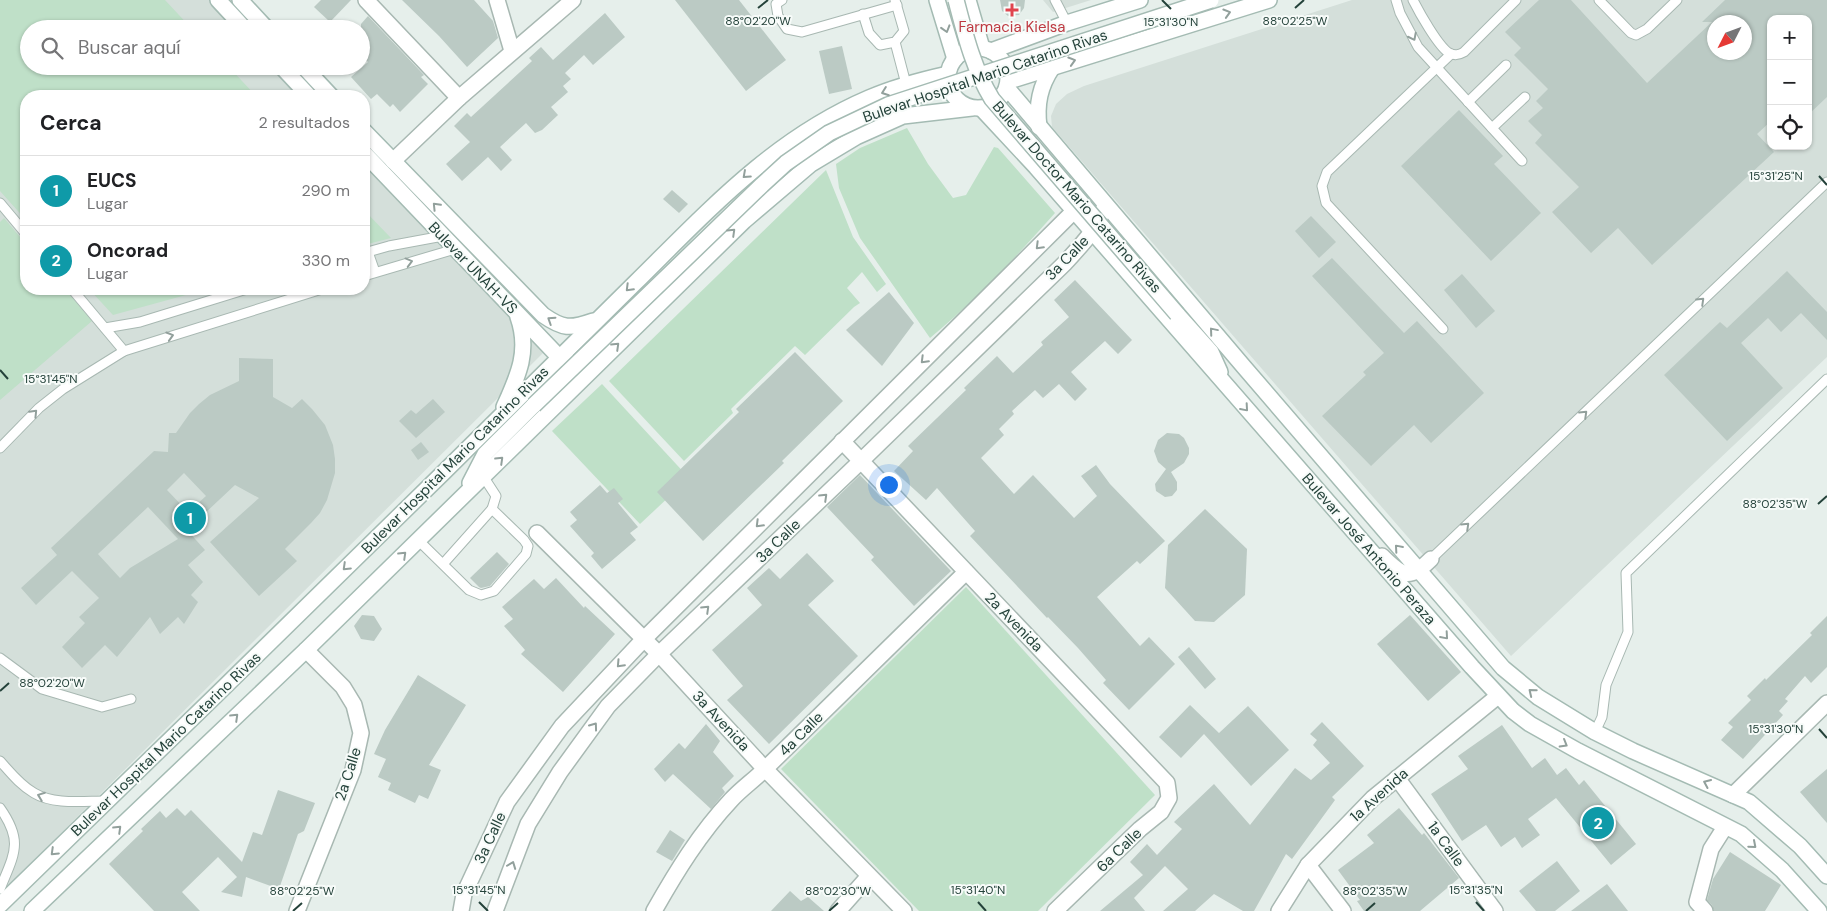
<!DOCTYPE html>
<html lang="es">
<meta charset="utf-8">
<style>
:root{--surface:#fff;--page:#f2f2f2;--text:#202124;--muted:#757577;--line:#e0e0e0;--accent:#7c3aed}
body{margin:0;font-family:"DM Sans",sans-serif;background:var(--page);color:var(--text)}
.controls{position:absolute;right:15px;top:15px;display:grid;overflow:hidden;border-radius:10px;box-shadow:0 1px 4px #0004}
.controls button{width:45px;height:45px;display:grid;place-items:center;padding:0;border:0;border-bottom:1px solid var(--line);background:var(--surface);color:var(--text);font:25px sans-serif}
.compass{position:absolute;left:1707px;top:15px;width:45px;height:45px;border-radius:50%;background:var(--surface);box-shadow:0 1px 4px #0004;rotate:228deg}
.you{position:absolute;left:888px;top:484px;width:18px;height:18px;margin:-12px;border:4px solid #fff;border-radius:50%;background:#1a73e8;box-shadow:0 0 0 8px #1a73e833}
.badge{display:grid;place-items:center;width:32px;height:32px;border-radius:50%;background:var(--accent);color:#fff;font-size:16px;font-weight:700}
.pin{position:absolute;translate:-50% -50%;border:2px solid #fff;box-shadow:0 1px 5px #0006}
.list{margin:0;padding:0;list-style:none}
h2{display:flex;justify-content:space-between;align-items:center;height:65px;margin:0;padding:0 20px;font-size:21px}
h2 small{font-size:16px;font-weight:400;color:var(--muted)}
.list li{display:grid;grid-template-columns:32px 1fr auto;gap:15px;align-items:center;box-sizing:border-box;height:70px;padding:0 20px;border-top:1px solid var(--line)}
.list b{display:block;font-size:19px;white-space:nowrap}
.list p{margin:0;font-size:16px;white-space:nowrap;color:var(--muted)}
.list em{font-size:16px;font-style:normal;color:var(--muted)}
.icon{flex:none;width:28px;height:28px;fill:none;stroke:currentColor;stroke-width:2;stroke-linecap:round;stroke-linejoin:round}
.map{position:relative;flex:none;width:1827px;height:911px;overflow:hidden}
.search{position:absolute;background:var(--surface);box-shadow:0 1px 4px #0004;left:20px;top:20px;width:350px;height:55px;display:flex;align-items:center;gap:12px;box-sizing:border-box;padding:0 18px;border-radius:28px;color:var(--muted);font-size:19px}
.panel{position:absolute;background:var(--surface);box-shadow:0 1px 4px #0004;left:20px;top:90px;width:350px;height:205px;border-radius:20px}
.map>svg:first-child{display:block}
</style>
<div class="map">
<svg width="1827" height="911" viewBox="0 0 1827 911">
<rect width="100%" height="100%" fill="#e6efeb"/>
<g fill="#d4dfda" fill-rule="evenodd">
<polygon points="0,0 210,0 237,29 29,29 29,66 272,66 300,96 26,96 26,289 364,289 364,163 543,353 0,894"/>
<polygon points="1043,0 1091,0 1053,12"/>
<path d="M1352,0H1827V357L1511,656L1052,127L1051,116L1056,104L1067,94L1084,86ZM1771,19H1808V146H1771ZM1714,22H1744V52H1714Z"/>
</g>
<g fill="#bfe0c8">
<polygon points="0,0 165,0 192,29 29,29 29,66 228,66 256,96 26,96 26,220 0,191"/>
<path d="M907,128L928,164L953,198L966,195L994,147L998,148L1055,213C1016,257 975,301 930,338L860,238L839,188L836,164L860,148Z"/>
<polygon points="826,170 853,237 886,284 877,292 862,272 847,288 860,303 854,307 805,355 795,346 731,409 733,413 684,461 609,381"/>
<polygon points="364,210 391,238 364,245"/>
<polygon points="4,218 26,244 26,289 65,289 92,321 0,400 0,222"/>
<polygon points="89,289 208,289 113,315"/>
<polygon points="602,384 689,478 640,524 552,431"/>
<polygon points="966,587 1155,795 1038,911 919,911 781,769"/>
</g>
<g fill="#bbcac4" fill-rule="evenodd">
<polygon points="321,0 351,0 330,22 314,7"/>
<polygon points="402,0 474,0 493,21 498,38 467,67 439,36"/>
<polygon points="675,0 739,0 786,60 746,91"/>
<polygon points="1000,0 1025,0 1024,8 1019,15 1008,16 1002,11"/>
<path d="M1539,0H1571L1647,83L1712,22H1702L1725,0H1827V97L1808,115V19H1771V121L1757,134L1774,152L1652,265L1618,228L1591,253L1552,212L1579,187L1535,143L1542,135L1528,121L1543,108L1536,101L1548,89L1514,55L1521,48L1505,32ZM1714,22H1744V52H1714Z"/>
<polygon points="605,13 625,37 593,65 584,55 565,73 571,79 563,86 568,92 551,107 558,115 542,130 535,133 526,123 500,147 512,160 501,171 488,157 462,181 446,164 470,142 454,126 467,113 471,117 532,61 529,58 541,47 553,60"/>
<polygon points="368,16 424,75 421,77 428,84 400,112 393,104 390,107 377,94 371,99 351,77 368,62 361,55 361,24"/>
<polygon points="842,46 852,89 829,94 819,51"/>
<polygon points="1459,110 1503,156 1494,164 1541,213 1491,261 1401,166"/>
<polygon points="672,190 688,204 679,213 663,199"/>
<polygon points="1311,216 1336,242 1319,258 1295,231"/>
<polygon points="1332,258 1404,333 1417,321 1484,393 1431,443 1414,425 1371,466 1322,416 1366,375 1363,372 1384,353 1312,276"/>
<polygon points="1787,271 1827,312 1827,340 1801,313 1781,332 1768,318 1741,343 1783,388 1727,441 1664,375 1720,322 1727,328"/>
<polygon points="1462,274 1495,311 1476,328 1444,290"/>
<polygon points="1075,280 1132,340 1118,354 1105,341 1071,372 1087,389 1075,401 1059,384 1043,398 1035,390 1012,411 1014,414 999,429 1004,435 981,458 1014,494 1033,475 1074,518 1097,496 1081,476 1096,465 1110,484 1165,541 1140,564 1137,561 1097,597 1140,646 1149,637 1175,664 1129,710 1103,683 1106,680 1078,648 1048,617 1047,618 970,536 975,531 937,488 926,500 894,471 913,451 908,446 966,390 964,388 997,356 1013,373 1043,345 1041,342 1069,317 1054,300"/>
<polygon points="889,292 914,323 882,366 846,330"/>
<polygon points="795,352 843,401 782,461 784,463 703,541 657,492 739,412 736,409"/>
<path d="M239,358L273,359V397L292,408L302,399L312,409L325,425L333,445L335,459V473L327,500L320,513L311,523L285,549L297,561L259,596L210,542L259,498L235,485L187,530L205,550L188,565L203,582L191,595L198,602L184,624L178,617L160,634L150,617L117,657L105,645L82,668L62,647L85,623L79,617L99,598L72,571L36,605L21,588L57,555L51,548L154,451L168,452L169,433H176L190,413L199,404L210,395L239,381ZM184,473L206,496L188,512L167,490ZM148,507L178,539L130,568L120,578L98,554Z"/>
<polygon points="433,399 445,412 416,438 399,421 411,410 416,414"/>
<polygon points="1167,433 1179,434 1184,438 1189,448 1189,454 1184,463 1171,472 1177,482 1177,490 1172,496 1165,497 1156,491 1155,484 1166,469 1158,462 1154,451 1158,440"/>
<polygon points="421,442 429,452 418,460 411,450"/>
<polygon points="860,475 951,571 914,606 871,560 874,557 827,507"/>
<polygon points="600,485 607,493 614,488 623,499 618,503 638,527 630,533 636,540 602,569 591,556 594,553 570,526 577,520 570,512"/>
<polygon points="1205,509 1247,549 1245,595 1214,622 1195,621 1165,588 1168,545"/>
<polygon points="497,552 509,564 490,586 481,588 479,587 470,578"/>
<polygon points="807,553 834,581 808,605 858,656 769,744 727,700 743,686 712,650 762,605 747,588 769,568 780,579"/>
<polygon points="556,578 584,608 585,606 615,634 563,692 521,654 525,650 504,626 513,619 502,607 534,579 544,589"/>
<polygon points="362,615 374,616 382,629 374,641 361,639 354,626"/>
<polygon points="1410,615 1461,672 1428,701 1377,644"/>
<polygon points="1827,616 1827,667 1811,683 1805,676 1785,699 1788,701 1779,711 1783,715 1743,759 1721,740 1733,727 1728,723 1751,700 1747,696 1765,678 1766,680 1812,635 1810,633"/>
<polygon points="1189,647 1216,679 1205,689 1178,657"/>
<polygon points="418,675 466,705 429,765 441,770 428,799 419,795 415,803 388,790 391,783 378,777 386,759 374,754 385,730"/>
<polygon points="1190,705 1219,733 1248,706 1289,750 1251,786 1204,734 1181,758 1159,737"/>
<polygon points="1322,722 1364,766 1332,797 1335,800 1292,859 1286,854 1254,911 1243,911 1214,894 1195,911 1163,911 1188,889 1165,866 1134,898 1145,911 1100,911 1143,875 1130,862 1147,844 1157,855 1182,829 1174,822 1214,784 1250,825 1295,768 1311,780 1330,763 1313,745 1317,740 1310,734"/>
<polygon points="706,724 720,741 713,752 734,776 722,788 725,792 711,809 673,774 665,782 654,769 679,743 685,749"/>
<polygon points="1502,725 1532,768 1545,758 1557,775 1566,768 1579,785 1584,780 1636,844 1611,865 1556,798 1528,819 1540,835 1522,848 1515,837 1501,847 1486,825 1462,841 1431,794 1468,769 1458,756"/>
<polygon points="1827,769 1827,823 1800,792"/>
<polygon points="278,790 315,803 304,831 298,834 279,889 246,877 242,897 221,892 237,877 218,857 182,892 200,911 154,911 109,864 143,831 141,829 160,811 166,818 177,808 185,816 191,810 242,862 253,832 262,835"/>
<polygon points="1399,808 1422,835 1424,833 1459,878 1420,911 1364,911 1357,901 1360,900 1338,870 1374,843 1367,835"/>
<polygon points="670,830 685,840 672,861 656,852"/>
<polygon points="1730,852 1781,885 1765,911 1714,911 1712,905 1707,900 1713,879"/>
<polygon points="1557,861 1580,891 1555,911 1536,911 1519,891"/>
<polygon points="1607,884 1628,911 1571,911"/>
<polygon points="790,891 801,901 808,897 824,911 771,911"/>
</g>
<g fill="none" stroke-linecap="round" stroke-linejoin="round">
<g stroke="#a8b8b2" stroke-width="11">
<g id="lane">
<polyline points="782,0 776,4 778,16 787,29 802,32 897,5"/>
<polyline points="1055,0 1067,23"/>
<polyline points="1396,0 1400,13 1418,47 1522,161"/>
<path d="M1413,0C1419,12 1438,46 1449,53C1455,56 1459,55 1464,52L1516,0"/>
<polyline points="1599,0 1631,33 1636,35 1647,29 1677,0"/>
<polyline points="863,14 869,33 880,45 895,42 904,31 895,0"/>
<polyline points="895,42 906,84"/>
<polyline points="1468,102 1506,65"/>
<polyline points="1492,128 1525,97"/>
<polyline points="0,203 26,234"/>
<polyline points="368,252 375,272"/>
<polyline points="364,253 389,246 443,236"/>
<polyline points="364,276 455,249"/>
<polyline points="72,289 124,351"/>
<polyline points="105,328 140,322 247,289"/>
<polyline points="1443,329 1326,203 1322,186 1327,172 1451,54"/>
<polyline points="0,448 39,408 63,389 124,351 322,289"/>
<polyline points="418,540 469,590 481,595 494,591 526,554 528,546 524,540 492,509 496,496 483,476"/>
<polyline points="1431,559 1827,182"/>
<polyline points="443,564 492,509"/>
<polyline points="0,658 42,689 102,707 131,699"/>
<polyline points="1595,732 1602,717 1606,685 1628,632 1626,573 1827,379"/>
<path d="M0,761C10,772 20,785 34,793C54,805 83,801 106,801"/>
<path d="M0,808C24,842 14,854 0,889"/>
</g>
</g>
<g stroke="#a8b8b2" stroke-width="18">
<g id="street">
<polyline points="366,0 459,98"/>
<polyline points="497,0 512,51"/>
<polyline points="393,161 459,98 573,0"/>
<polyline points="842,441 1167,783 1169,798 1161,812 1140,829 1055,911"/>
<polyline points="537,533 659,654 765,769 904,911"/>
<path d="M1382,556C1402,576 1409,581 1431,559"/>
<polyline points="1397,778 1495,911"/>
<polyline points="1733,795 1827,703"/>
<polyline points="1308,865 1343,911"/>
<polyline points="297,911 353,770 361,733 354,705 343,687 306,650"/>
<polyline points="461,911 464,894 507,802 562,726 644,639 1074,211"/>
<path d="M495,911L528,824L560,772L608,706L659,654L861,461L1065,263C1083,243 1097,230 1105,205"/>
<path d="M654,911C676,872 700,833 731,800C741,789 754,780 765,769L966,572"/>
<polyline points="838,911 869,876"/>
<polyline points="1279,911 1308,865 1373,798 1498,696"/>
<polyline points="1705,911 1697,902 1711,849 1725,827"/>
</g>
</g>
<g stroke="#a4bbb3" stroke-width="18">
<g id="secondary">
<polyline points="218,0 245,29"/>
<polyline points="240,0 267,29"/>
<polyline points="937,0 955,59"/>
<polyline points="968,0 982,48"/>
<circle cx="978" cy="78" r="30"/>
<polyline points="991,51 1067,23 1140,0"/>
<polyline points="281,66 309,96"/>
<polyline points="303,66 331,96"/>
<polyline points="1009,81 1269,0"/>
<polyline points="1007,88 1244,367 1503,668 1538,697 1595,732 1633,751 1749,802 1800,846 1827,876"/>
<polyline points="982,109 1036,167 1472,667 1513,711 1530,724 1578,751 1741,834 1782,870 1819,911"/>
<path d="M1039,127C1036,104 1040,86 1052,68"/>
<path d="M364,131L543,315C563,329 570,329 593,321"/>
<polyline points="364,153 559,357 567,360"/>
<polyline points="1177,314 1211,352 1220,372"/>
<path d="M504,407C518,376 530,351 518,317"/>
<polyline points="470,483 485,454 534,405"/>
<path d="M0,905C148,761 297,617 444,472C508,409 571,346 635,283C708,211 773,139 869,98C894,87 921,80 948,74"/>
<polyline points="32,911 306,650 744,221 811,164 856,137 903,116 972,108"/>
</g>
</g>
<use href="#lane" stroke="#fff" stroke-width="9"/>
<use href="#street" stroke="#fff" stroke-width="15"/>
<use href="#secondary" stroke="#fff" stroke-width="15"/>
<g stroke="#a4bbb3" stroke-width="18" stroke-linecap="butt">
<g id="secondary-bridge">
<path d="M956,0C965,34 973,68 992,99L1177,314"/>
<polyline points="534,405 762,185 786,163 829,133 888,105 1211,0"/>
</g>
</g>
<use href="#secondary-bridge" stroke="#fff" stroke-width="15"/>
</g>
<defs><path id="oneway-chevron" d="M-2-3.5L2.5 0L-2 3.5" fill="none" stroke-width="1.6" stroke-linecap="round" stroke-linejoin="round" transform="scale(1.25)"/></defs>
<g stroke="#92a09c">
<use href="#oneway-chevron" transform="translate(1227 13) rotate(-17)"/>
<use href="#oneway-chevron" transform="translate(946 29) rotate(73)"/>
<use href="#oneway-chevron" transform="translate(1413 37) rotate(63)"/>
<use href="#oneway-chevron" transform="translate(1072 61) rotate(-17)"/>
<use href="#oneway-chevron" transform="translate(885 92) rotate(160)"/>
<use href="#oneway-chevron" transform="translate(746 175) rotate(138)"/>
<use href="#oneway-chevron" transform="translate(436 206) rotate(-134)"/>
<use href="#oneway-chevron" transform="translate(732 232) rotate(-44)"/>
<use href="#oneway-chevron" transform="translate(1039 246) rotate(135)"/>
<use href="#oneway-chevron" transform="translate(409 262) rotate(-15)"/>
<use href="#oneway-chevron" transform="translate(629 288) rotate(135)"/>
<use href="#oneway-chevron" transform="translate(1701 301) rotate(-44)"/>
<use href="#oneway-chevron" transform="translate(551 320) rotate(-147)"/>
<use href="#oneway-chevron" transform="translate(1213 331) rotate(-130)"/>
<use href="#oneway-chevron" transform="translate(170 336) rotate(-17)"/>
<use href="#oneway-chevron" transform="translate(616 346) rotate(-44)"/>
<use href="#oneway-chevron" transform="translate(924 360) rotate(135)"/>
<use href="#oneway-chevron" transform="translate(1245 408) rotate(49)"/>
<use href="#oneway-chevron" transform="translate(34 413) rotate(-46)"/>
<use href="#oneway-chevron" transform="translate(1584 414) rotate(-44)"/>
<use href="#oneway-chevron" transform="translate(500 460) rotate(-44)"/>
<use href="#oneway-chevron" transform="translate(824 497) rotate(-44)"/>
<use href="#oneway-chevron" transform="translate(759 524) rotate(135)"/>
<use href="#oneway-chevron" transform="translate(1466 526) rotate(-44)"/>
<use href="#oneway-chevron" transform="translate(1398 548) rotate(-131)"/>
<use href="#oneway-chevron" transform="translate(403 555) rotate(-44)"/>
<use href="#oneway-chevron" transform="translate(346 567) rotate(136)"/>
<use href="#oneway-chevron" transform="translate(706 609) rotate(-44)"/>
<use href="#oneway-chevron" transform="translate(1445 636) rotate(49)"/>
<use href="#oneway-chevron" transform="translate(620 664) rotate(133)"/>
<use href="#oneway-chevron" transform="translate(1532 692) rotate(-141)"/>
<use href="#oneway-chevron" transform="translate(235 717) rotate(-44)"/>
<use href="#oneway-chevron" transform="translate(594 726) rotate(-54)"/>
<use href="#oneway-chevron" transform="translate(1564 744) rotate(30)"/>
<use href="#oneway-chevron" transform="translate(1707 783) rotate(-156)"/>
<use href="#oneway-chevron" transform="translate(41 796) rotate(-159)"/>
<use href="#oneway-chevron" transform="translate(118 829) rotate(-44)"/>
<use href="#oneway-chevron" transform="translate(1753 845) rotate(41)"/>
<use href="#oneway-chevron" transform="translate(54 852) rotate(136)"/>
<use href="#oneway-chevron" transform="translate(512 865) rotate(-69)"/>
</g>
<path fill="none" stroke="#24423a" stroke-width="2" d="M1162,0L1171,9M758,8L768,0M1295,8L1304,0M1819,176L1827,185M0,370L8,379M1818,504L1827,496M0,691L9,683M1819,729L1827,738M479,902L488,911M978,902L986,911M1476,902L1484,911M293,911L302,903M829,911L838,903M1366,911L1375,903"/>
<path fill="#e0444e" stroke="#f7fbf9" stroke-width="2" d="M1009.5 2.5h5v5h5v5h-5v5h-5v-5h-5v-5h5z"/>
<g text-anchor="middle" stroke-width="4" stroke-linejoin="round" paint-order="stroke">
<g font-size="15" fill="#be3a42" stroke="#f7fbf9">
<text x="1012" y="32">Farmacia Kielsa</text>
</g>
<g font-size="15" fill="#24423a" stroke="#f7fbf9">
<text transform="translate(985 76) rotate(-19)" y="5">Bulevar Hospital Mario Catarino Rivas</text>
<text transform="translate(1077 197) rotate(49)" y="5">Bulevar Doctor Mario Catarino Rivas</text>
<text transform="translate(1067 258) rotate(-46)" y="5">3a Calle</text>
<text transform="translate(473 268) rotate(46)" y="5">Bulevar UNAH-VS</text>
<text transform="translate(455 460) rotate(-45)" y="5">Bulevar Hospital Mario Catarino Rivas</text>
<text transform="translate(778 541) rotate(-44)" y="5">3a Calle</text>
<text transform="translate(1369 549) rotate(49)" y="5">Bulevar José Antonio Peraza</text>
<text transform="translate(1014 622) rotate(46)" y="5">2a Avenida</text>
<text transform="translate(721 721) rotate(47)" y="5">3a Avenida</text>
<text transform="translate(801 734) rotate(-45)" y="5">4a Calle</text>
<text transform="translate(166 744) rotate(-44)" y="5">Bulevar Hospital Mario Catarino Rivas</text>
<text transform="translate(348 774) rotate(-72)" y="5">2a Calle</text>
<text transform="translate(1379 795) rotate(-42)" y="5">1a Avenida</text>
<text transform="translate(490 838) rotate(-65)" y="5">3a Calle</text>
<text transform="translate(1446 844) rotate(54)" y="5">1a Calle</text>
<text transform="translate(1119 850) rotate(-44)" y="5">6a Calle</text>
</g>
</g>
<g font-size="12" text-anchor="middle" fill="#24423a" stroke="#f7fbf9" stroke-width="4" stroke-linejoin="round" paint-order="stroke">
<text x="758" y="25">88°02'20"W</text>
<text x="1295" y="25">88°02'25"W</text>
<text x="1171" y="26">15°31'30"N</text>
<text x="1776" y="180">15°31'25"N</text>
<text x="51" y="383">15°31'45"N</text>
<text x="1775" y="508">88°02'35"W</text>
<text x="52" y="687">88°02'20"W</text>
<text x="1776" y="733">15°31'30"N</text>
<text x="479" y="894">15°31'45"N</text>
<text x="978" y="894">15°31'40"N</text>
<text x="1476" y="894">15°31'35"N</text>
<text x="302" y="895">88°02'25"W</text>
<text x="838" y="895">88°02'30"W</text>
<text x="1375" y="895">88°02'35"W</text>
</g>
</svg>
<div class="controls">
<button>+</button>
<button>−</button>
<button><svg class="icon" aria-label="locate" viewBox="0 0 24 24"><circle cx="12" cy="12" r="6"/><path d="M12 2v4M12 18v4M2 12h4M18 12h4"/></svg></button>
</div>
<svg class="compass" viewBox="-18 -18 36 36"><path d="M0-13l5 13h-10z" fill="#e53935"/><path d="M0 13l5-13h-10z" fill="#757577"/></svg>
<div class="you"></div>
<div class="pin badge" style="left:190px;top:518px;background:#0f9aa8">1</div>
<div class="pin badge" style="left:1598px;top:823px;background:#0f9aa8">2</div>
<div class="search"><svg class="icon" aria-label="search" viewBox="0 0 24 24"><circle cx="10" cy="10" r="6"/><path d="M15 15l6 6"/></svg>Buscar aquí</div>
<section class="panel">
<h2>Cerca<small>2 resultados</small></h2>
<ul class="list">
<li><span class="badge" style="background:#0f9aa8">1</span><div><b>EUCS</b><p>Lugar</p></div><em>290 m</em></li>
<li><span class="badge" style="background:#0f9aa8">2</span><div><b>Oncorad</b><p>Lugar</p></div><em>330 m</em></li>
</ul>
</section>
</div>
